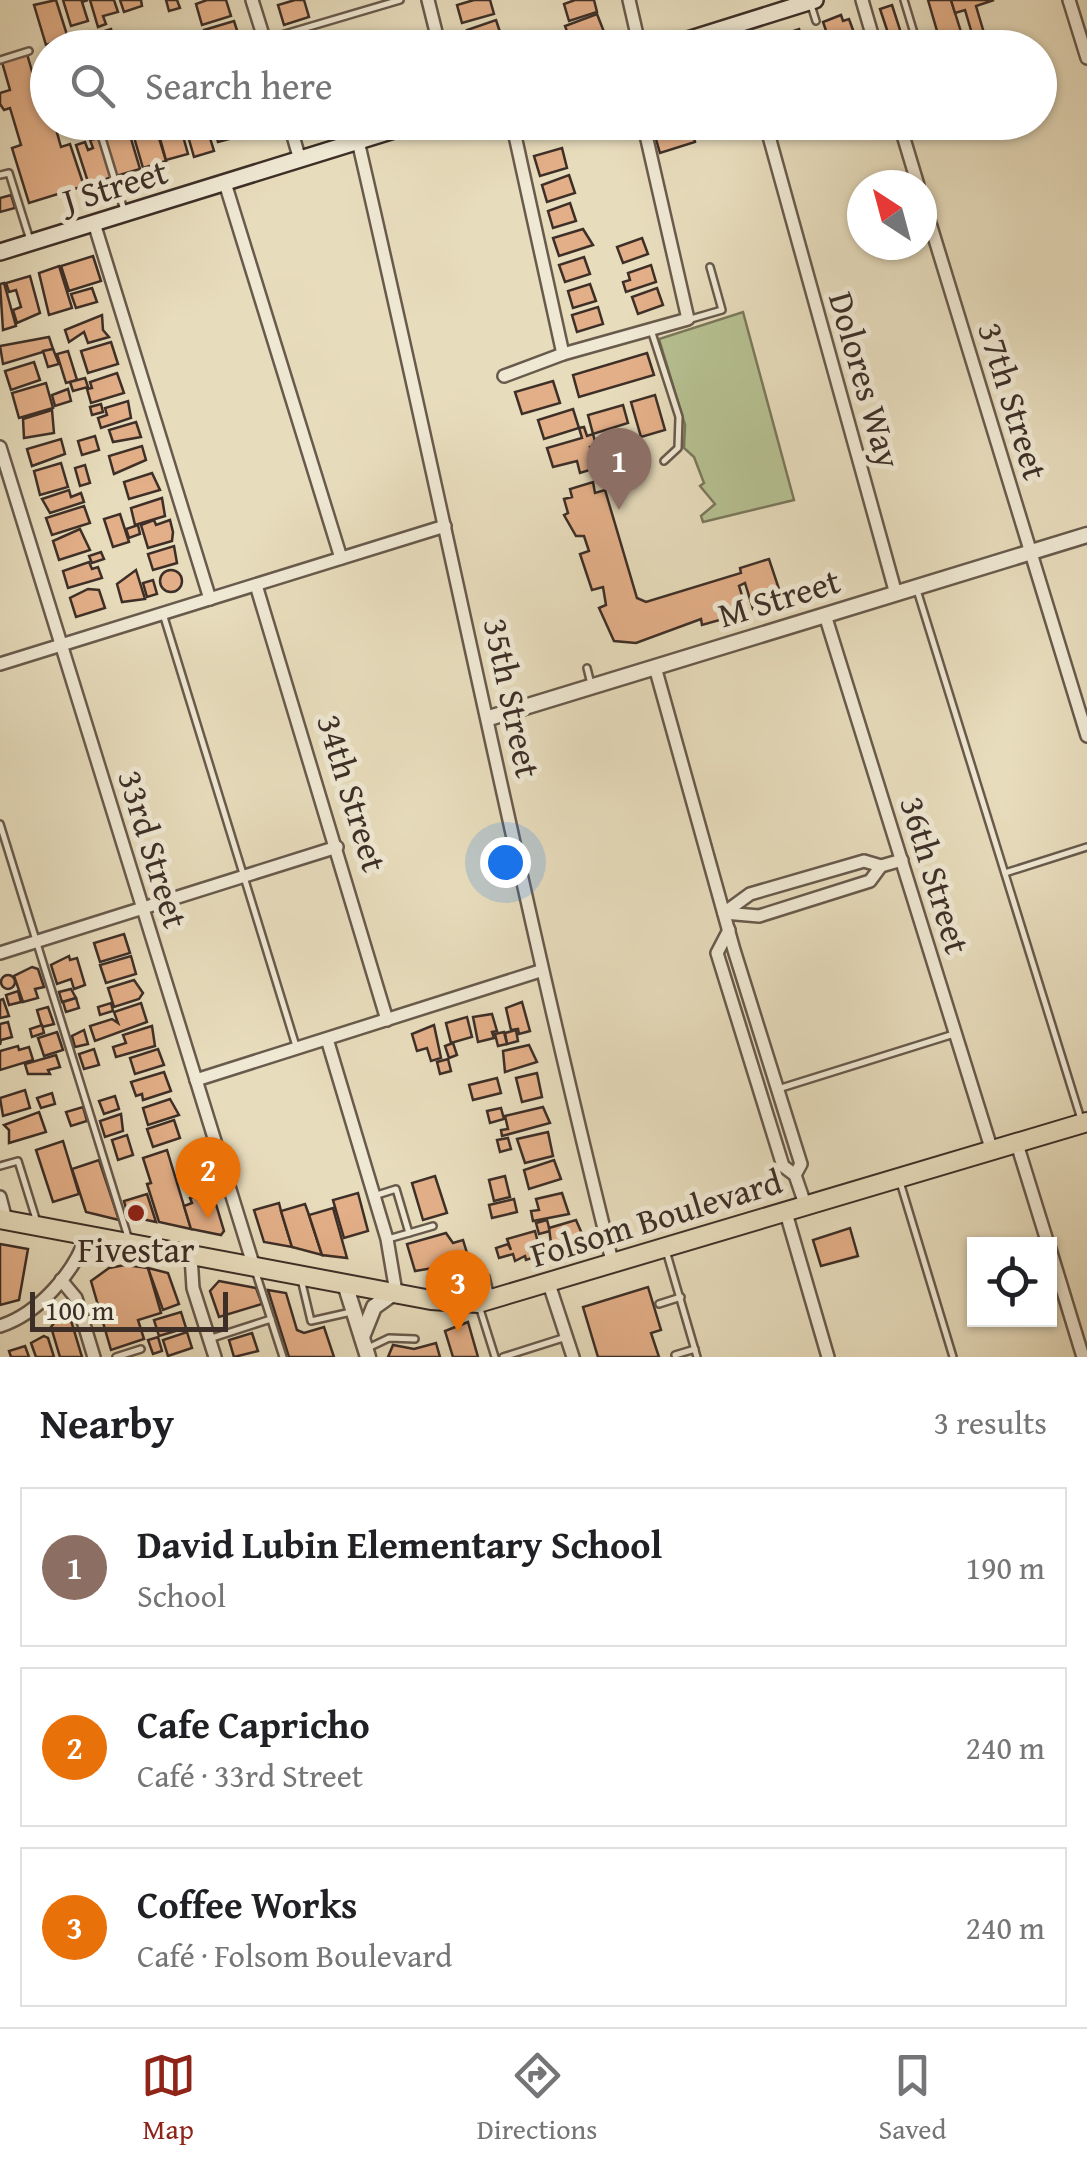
<!DOCTYPE html>
<meta charset="utf-8">
<style>
:root{--surface:#fff;--page:#f6f6f6;--text:#202124;--muted:#757577;--line:#e0e0e0;--accent:#8f2418}
body{margin:0;font-family:"Gentium Book Plus",serif;background:var(--page);color:var(--text)}
.controls{position:absolute;right:30px;bottom:30px;display:grid;overflow:hidden;border-radius:0px;box-shadow:0 2px 8px #0004}
.controls button{width:90px;height:90px;display:grid;place-items:center;padding:0;border:0;border-bottom:2px solid var(--line);background:var(--surface);color:var(--text);font:50px sans-serif}
.compass{position:absolute;left:847px;top:170px;width:90px;height:90px;border-radius:50%;background:var(--surface);box-shadow:0 2px 8px #0004;rotate:324deg}
.scale{position:absolute;left:30px;bottom:25px;width:198px;box-sizing:border-box;padding-left:10px;border:5px solid #3d2f27;border-top:0;font-size:28px;line-height:35px;white-space:nowrap;color:#3d2f27;-webkit-text-stroke:8px #efe8d3;paint-order:stroke}
.you{position:absolute;left:505px;top:862px;width:35px;height:35px;margin:-25px;border:8px solid #fff;border-radius:50%;background:#1a73e8;box-shadow:0 0 0 15px #1a73e833}
.badge{display:grid;place-items:center;width:65px;height:65px;border-radius:50%;background:var(--accent);color:#fff;font-size:32px;font-weight:700}
.pin{position:absolute;translate:-50% -82px;filter:drop-shadow(0 2px 5px #0008)}
.pin::after{content:'';position:absolute;top:52px;width:35px;height:30px;background:inherit;clip-path:polygon(0 0,100% 0,50% 100%)}
.list{margin:0;padding:0;list-style:none}
h2{display:flex;justify-content:space-between;align-items:center;height:130px;margin:0;padding:0 40px;font-size:42px}
h2 small{font-size:32px;font-weight:400;color:var(--muted)}
.list li{display:grid;grid-template-columns:65px 1fr auto;gap:30px;align-items:center;box-sizing:border-box;height:160px;margin:0 20px 20px;padding:0 20px;border:2px solid var(--line);border-radius:0px}
.list b{display:block;font-size:38px;white-space:nowrap}
.list p{margin:0;font-size:32px;white-space:nowrap;color:var(--muted)}
.list em{font-size:32px;font-style:normal;color:var(--muted)}
.icon{flex:none;width:55px;height:55px;fill:none;stroke:currentColor;stroke-width:2;stroke-linecap:round;stroke-linejoin:round}
.map{position:relative;flex:none;width:1087px;height:1357px;overflow:hidden}
.search{position:absolute;background:var(--surface);box-shadow:0 2px 8px #0004;left:30px;right:30px;top:30px;height:110px;display:flex;align-items:center;gap:25px;box-sizing:border-box;padding:0 35px;border-radius:55px;color:var(--muted);font-size:38px}
.sheet{height:670px;background:var(--surface)}
nav{display:flex;justify-content:space-around;align-items:center;box-sizing:border-box;height:140px;border-top:2px solid var(--line);background:var(--surface);font-size:28px;color:var(--muted)}
nav a{display:grid;justify-items:center;gap:5px}
nav .on{color:var(--accent)}
.map>svg:first-child{display:block}
</style>
<div class="map">
<svg width="1087" height="1357" viewBox="0 0 1087 1357">
<rect width="100%" height="100%" fill="#e7dcbc"/>
<filter id="stains"><feTurbulence type="fractalNoise" baseFrequency=".002" numOctaves="4"/><feColorMatrix values="0 0 0 0 .2 0 0 0 0 .09 0 0 0 0 .02 0 0 0 .5 -.17"/></filter>
<radialGradient id="worn" r=".72"><stop offset=".6" stop-color="#630" stop-opacity="0"/><stop offset="1" stop-color="#630" stop-opacity=".3"/></radialGradient>
<polygon fill="#b6c091" stroke="#7a785c" stroke-width="2.5" points="743,312 794,500 703,522 701,516 715,504 700,486 704,483 694,457 684,448 685,425 659,339"/>
<g fill="#e3af88" stroke="#3d2f27" stroke-width="2.5">
<polygon points="56,0 68,38 46,45 34,5"/>
<polygon points="63,0 88,0 82,2 88,21 71,26"/>
<polygon points="90,0 114,0 118,12 103,16 106,24 98,27"/>
<polygon points="120,0 141,0 142,6 124,12"/>
<polygon points="166,0 177,0 180,8 169,11"/>
<polygon points="207,0 226,0 231,16 202,25 196,4"/>
<polygon points="295,0 304,0 309,17 284,25 278,5"/>
<polygon points="474,0 490,0 494,14 462,23 457,5"/>
<polygon points="575,0 594,0 597,12 569,21 564,4"/>
<polygon points="928,0 951,0 966,48 942,48"/>
<polygon points="951,0 994,0 976,6 984,33 973,37 965,10 955,13"/>
<polygon points="892,5 902,36 890,39 880,9"/>
<polygon points="597,14 606,37 573,48 565,26"/>
<polygon points="841,15 843,21 849,19 857,41 850,44 851,48 832,48 823,22"/>
<polygon points="496,20 502,38 472,48 467,30"/>
<polygon points="234,21 241,43 205,48 204,30"/>
<polygon points="111,29 116,48 105,48 101,32"/>
<polygon points="799,29 805,48 786,48 782,35"/>
<polygon points="27,54 34,78 44,73 48,122 54,122 61,147 70,144 84,186 29,203 12,148 21,145 10,108 4,110 0,104 0,93 10,90 2,62"/>
<polygon points="99,122 126,122 140,169 116,176"/>
<polygon points="154,122 166,161 143,168 131,127 139,124 142,133 148,131 145,123"/>
<polygon points="179,122 188,154 166,160 157,128"/>
<polygon points="184,122 205,122 214,151 194,157"/>
<polygon points="213,122 232,122 237,137 218,142"/>
<polygon points="243,122 264,122 267,132 247,138"/>
<polygon points="651,122 689,122 695,142 660,153"/>
<polygon points="99,138 112,177 89,185 76,145 85,142 88,150 93,148 90,140"/>
<polygon points="562,148 567,168 540,176 534,156"/>
<polygon points="569,175 575,193 547,202 542,185"/>
<polygon points="11,195 15,208 0,212 0,198"/>
<polygon points="570,203 576,221 553,228 548,211"/>
<polygon points="583,229 593,245 559,256 553,238"/>
<polygon points="642,238 648,254 623,263 617,247"/>
<polygon points="93,256 101,281 69,291 61,266"/>
<polygon points="584,257 590,274 565,282 559,265"/>
<polygon points="651,265 656,282 626,292 623,282 630,280 628,273"/>
<polygon points="59,266 72,308 49,315 39,273"/>
<polygon points="30,276 40,313 17,323 13,310 21,307 16,290 9,292 6,283"/>
<polygon points="4,283 16,326 3,330 0,284"/>
<polygon points="590,284 596,301 573,308 568,291"/>
<polygon points="92,288 97,302 76,308 71,294"/>
<polygon points="657,288 663,305 638,314 632,297"/>
<polygon points="598,307 603,324 577,332 572,315"/>
<polygon points="102,315 103,330 109,337 88,343 84,332 69,342 65,330"/>
<polygon points="49,337 53,349 3,364 0,346"/>
<polygon points="111,342 118,364 88,373 81,351"/>
<polygon points="53,349 59,364 48,367 43,351"/>
<polygon points="68,351 77,380 66,383 57,354"/>
<polygon points="647,353 654,375 579,397 573,375"/>
<polygon points="34,362 40,380 11,390 5,371"/>
<polygon points="117,373 124,393 91,403 87,389 92,388 90,382"/>
<polygon points="85,378 88,387 73,391 70,382"/>
<polygon points="553,381 560,403 522,414 515,392"/>
<polygon points="46,383 53,408 19,418 12,393"/>
<polygon points="68,389 71,401 55,406 52,395"/>
<polygon points="655,395 665,430 641,437 631,402"/>
<polygon points="128,401 131,418 101,428 98,418 107,415 105,408"/>
<polygon points="101,404 103,412 92,415 90,407"/>
<polygon points="623,405 628,423 593,434 588,415"/>
<polygon points="573,409 579,428 544,439 538,420"/>
<polygon points="52,410 54,433 24,438 23,419"/>
<polygon points="136,422 141,437 113,442 109,430"/>
<polygon points="584,427 587,436 593,434 596,445 590,447 596,468 580,473 577,461 553,467 547,448 582,438 579,428"/>
<polygon points="632,433 637,452 603,462 597,443"/>
<polygon points="95,436 99,450 82,455 78,441"/>
<polygon points="61,439 65,454 32,466 27,449"/>
<polygon points="142,446 146,460 114,474 109,456"/>
<polygon points="61,463 68,487 40,495 34,471"/>
<polygon points="85,465 90,483 80,486 75,468"/>
<polygon points="152,473 160,490 129,499 124,482"/>
<polygon points="593,482 595,493 605,490 637,598 646,602 741,573 740,568 769,559 783,601 767,611 766,606 753,609 745,583 739,586 745,605 735,606 737,615 702,625 701,619 636,643 614,641 599,608 606,605 603,587 592,590 580,554 589,551 584,536 576,536 564,515 568,513 564,499 572,497 570,489"/>
<polygon points="69,490 71,497 81,493 84,502 50,513 42,499"/>
<polygon points="162,498 165,516 135,525 131,508"/>
<polygon points="84,506 90,523 52,535 46,518"/>
<polygon points="120,514 129,542 113,547 104,519"/>
<polygon points="154,520 156,525 170,520 173,532 172,541 148,548 141,525"/>
<polygon points="138,525 140,534 129,538 126,529"/>
<polygon points="80,529 90,550 59,560 53,541"/>
<polygon points="174,546 177,563 153,570 148,554"/>
<polygon points="101,552 104,559 92,563 89,556"/>
<polygon points="89,562 92,569 98,567 102,578 68,588 63,571"/>
<circle cx="171" cy="581" r="11"/>
<polygon points="136,570 145,599 122,602 117,584"/>
<polygon points="153,580 157,594 147,597 143,583"/>
<polygon points="88,589 99,590 105,608 76,617 70,598"/>
<polygon points="124,934 130,953 100,962 94,943"/>
<polygon points="69,956 70,960 77,958 85,985 74,989 71,979 57,984 51,965"/>
<polygon points="131,956 136,974 106,983 100,965"/>
<polygon points="32,967 38,969 44,987 35,989 38,998 23,1002 14,976"/>
<circle cx="8" cy="982" r="7"/>
<polygon points="134,980 143,993 139,999 114,1007 108,988"/>
<polygon points="71,989 76,998 62,1002 59,992"/>
<polygon points="18,991 21,1002 9,1005 6,995"/>
<polygon points="76,998 79,1008 66,1012 63,1002"/>
<polygon points="3,999 9,1016 0,1018 0,1000"/>
<polygon points="522,1002 530,1031 519,1034 518,1029 511,1030 506,1008"/>
<polygon points="111,1003 113,1011 100,1015 98,1007"/>
<polygon points="141,1003 147,1022 95,1041 90,1026 112,1019 118,1023 114,1012"/>
<polygon points="48,1007 54,1024 42,1027 37,1010"/>
<polygon points="492,1014 497,1031 492,1032 494,1038 478,1042 473,1017"/>
<polygon points="467,1017 472,1037 451,1043 446,1023"/>
<polygon points="8,1022 12,1037 1,1040 0,1045 0,1024"/>
<polygon points="42,1025 44,1033 32,1037 30,1029"/>
<polygon points="434,1025 441,1058 431,1061 427,1048 417,1051 412,1034"/>
<polygon points="152,1026 155,1046 116,1057 113,1047 126,1043 123,1035"/>
<polygon points="84,1030 88,1044 75,1047 72,1036"/>
<polygon points="516,1030 518,1041 507,1044 505,1033"/>
<polygon points="57,1032 63,1050 44,1056 38,1038"/>
<polygon points="504,1032 507,1044 498,1046 495,1034"/>
<polygon points="453,1043 457,1055 449,1058 445,1046"/>
<polygon points="529,1045 537,1062 505,1072 503,1051"/>
<polygon points="18,1046 19,1050 29,1047 33,1060 0,1070 0,1051"/>
<polygon points="94,1049 99,1065 84,1069 79,1054"/>
<polygon points="158,1049 164,1065 135,1074 130,1058"/>
<polygon points="56,1055 60,1067 48,1070 50,1074 28,1074 25,1064"/>
<polygon points="448,1059 451,1071 440,1074 437,1062"/>
<polygon points="164,1072 171,1091 143,1100 142,1094 136,1096 131,1082"/>
<polygon points="537,1073 542,1097 522,1102 516,1078"/>
<polygon points="497,1078 501,1093 473,1100 469,1085"/>
<polygon points="25,1090 30,1108 3,1116 0,1098"/>
<polygon points="52,1093 55,1104 41,1108 37,1098"/>
<polygon points="115,1096 119,1109 104,1114 99,1101"/>
<polygon points="170,1099 179,1115 148,1125 143,1108"/>
<polygon points="83,1107 87,1121 71,1126 66,1112"/>
<polygon points="543,1107 550,1123 502,1136 501,1130 508,1129 505,1116"/>
<polygon points="501,1108 504,1119 490,1123 487,1111"/>
<polygon points="39,1112 46,1132 9,1143 9,1130 4,1125"/>
<polygon points="121,1114 123,1131 105,1137 100,1121"/>
<polygon points="174,1120 180,1138 153,1147 147,1129"/>
<polygon points="548,1132 553,1156 525,1163 517,1139"/>
<polygon points="127,1135 133,1155 118,1160 112,1140"/>
<polygon points="508,1138 511,1149 500,1152 497,1140"/>
<polygon points="63,1141 79,1194 53,1202 36,1150"/>
<polygon points="167,1150 184,1206 191,1229 159,1222 147,1184 151,1183 143,1158"/>
<polygon points="99,1160 119,1220 86,1212 72,1169"/>
<polygon points="554,1160 561,1179 529,1189 524,1170"/>
<polygon points="435,1176 447,1213 423,1220 412,1183"/>
<polygon points="505,1176 510,1197 494,1201 489,1180"/>
<polygon points="212,1191 224,1231 221,1235 191,1229 184,1206 192,1203 190,1198"/>
<polygon points="358,1193 368,1231 344,1238 333,1200"/>
<polygon points="562,1193 569,1214 533,1221 531,1211 539,1210 536,1199"/>
<polygon points="147,1194 156,1222 128,1216 124,1201"/>
<polygon points="514,1199 517,1212 492,1218 489,1205"/>
<polygon points="279,1203 281,1211 292,1247 264,1242 254,1210"/>
<polygon points="305,1204 309,1215 322,1255 292,1247 281,1211"/>
<polygon points="333,1208 347,1258 322,1255 309,1215"/>
<polygon points="547,1220 550,1231 539,1234 536,1223"/>
<polygon points="576,1220 586,1243 552,1251 549,1228"/>
<polygon points="850,1228 858,1256 821,1266 813,1240"/>
<polygon points="535,1231 541,1255 526,1260 525,1256 515,1261 513,1254 499,1258 496,1248 508,1244 511,1250 507,1239"/>
<polygon points="446,1233 453,1243 463,1240 474,1276 454,1281 453,1277 441,1279 433,1268 415,1271 407,1244"/>
<polygon points="0,1244 28,1249 19,1300 0,1305"/>
<polygon points="125,1265 148,1268 161,1313 138,1320 144,1339 111,1350 91,1281 109,1268"/>
<polygon points="148,1268 168,1273 179,1304 163,1310"/>
<polygon points="219,1281 256,1288 262,1304 219,1317 210,1291"/>
<polygon points="648,1287 661,1330 651,1333 659,1357 598,1357 583,1307"/>
<polygon points="268,1290 286,1293 297,1330 304,1333 324,1327 334,1357 289,1357"/>
<polygon points="63,1312 69,1314 82,1357 60,1357 51,1327"/>
<polygon points="181,1312 186,1328 159,1336 154,1320"/>
<polygon points="468,1322 478,1357 453,1357 445,1331"/>
<polygon points="187,1332 192,1348 168,1356 163,1340"/>
<polygon points="252,1333 258,1351 234,1357 229,1340"/>
<polygon points="44,1336 48,1338 54,1357 36,1357 31,1343"/>
<polygon points="158,1337 162,1351 153,1354 148,1340"/>
<polygon points="436,1343 440,1357 388,1357 393,1345 414,1349"/>
<polygon points="25,1346 29,1357 11,1357 9,1351"/>
</g>
<g fill="none" stroke-linecap="round" stroke-linejoin="round">
<g stroke="#685a4c" stroke-width="10">
<g id="service">
<polyline points="811,5 816,21"/>
<polyline points="268,39 400,0"/>
<polyline points="903,48 917,43 904,0"/>
<polyline points="0,60 29,51"/>
<polyline points="97,122 124,210"/>
<polyline points="628,135 642,131"/>
<polyline points="0,175 9,173 30,240"/>
<polyline points="691,319 722,310 710,267"/>
<polyline points="652,333 679,417 678,448 664,461"/>
<polyline points="917,590 1081,1119"/>
<polyline points="164,617 296,1046"/>
<polyline points="587,668 591,684"/>
<polyline points="0,824 128,1237"/>
<polyline points="1005,873 1087,847"/>
<polyline points="778,1089 954,1034"/>
<polyline points="0,1166 18,1161 36,1219"/>
<polyline points="900,1182 953,1357"/>
<polyline points="377,1195 396,1189 409,1233 433,1226"/>
<polyline points="388,1239 409,1233"/>
<polyline points="667,1254 697,1357"/>
<polyline points="255,1270 283,1357"/>
<polyline points="486,1277 490,1293"/>
<polyline points="301,1279 311,1321 351,1312"/>
<polyline points="659,1304 681,1297"/>
<polyline points="479,1306 495,1357"/>
<polyline points="212,1338 271,1319"/>
<polyline points="368,1348 389,1338 415,1339"/>
<polyline points="675,1355 695,1349"/>
<polyline points="116,1357 141,1349"/>
<polyline points="503,1357 563,1338"/>
</g>
</g>
<g stroke="#685a4c" stroke-width="16">
<g id="minor">
<polyline points="252,0 267,48"/>
<polyline points="428,0 440,48"/>
<polyline points="629,0 640,48"/>
<polyline points="862,0 876,48"/>
<polyline points="1069,0 1087,58"/>
<polyline points="738,24 744,48"/>
<polyline points="289,122 300,160"/>
<polyline points="512,122 563,354"/>
<polyline points="765,122 896,594"/>
<polyline points="899,122 918,185"/>
<path d="M358,141C445,516 520,892 613,1265"/>
<polyline points="225,183 341,558"/>
<polyline points="922,197 1087,736"/>
<polyline points="94,223 210,599"/>
<polyline points="504,376 563,354 688,319 643,122"/>
<polyline points="0,447 254,1267"/>
<polyline points="256,585 387,1020"/>
<polyline points="825,615 992,1151"/>
<polyline points="0,664 445,526"/>
<polyline points="655,667 734,950 801,1164 795,1175"/>
<polyline points="724,913 750,894 864,861 881,866 902,860"/>
<polyline points="724,913 759,916 870,881 881,866"/>
<polyline points="729,930 717,953 783,1166 795,1175 806,1207"/>
<polyline points="0,953 337,847"/>
<polyline points="327,1039 387,1239 396,1292"/>
<polyline points="196,1080 540,971"/>
<polyline points="1017,1144 1048,1244"/>
<polyline points="0,1197 6,1220"/>
<polyline points="786,1213 828,1357"/>
<polyline points="1050,1249 1083,1357"/>
<polyline points="191,1256 193,1288 215,1357"/>
<polyline points="61,1280 76,1298 94,1357"/>
<polyline points="549,1284 573,1357"/>
<path d="M0,1326C38,1314 74,1273 86,1237"/>
</g>
</g>
<g stroke="#685a4c" stroke-width="19">
<g id="tertiary">
<polyline points="489,718 1087,535"/>
<polyline points="345,1284 368,1357"/>
<polyline points="362,1337 374,1307 395,1292"/>
</g>
</g>
<g stroke="#3d2f27" stroke-width="20">
<g id="secondary">
<polyline points="662,48 815,0"/>
<polyline points="0,252 420,122"/>
</g>
</g>
<g stroke="#3d2f27" stroke-width="22">
<polyline id="primary" points="0,1219 431,1300 478,1303 1087,1122"/>
</g>
<use href="#service" stroke="#efe8d3" stroke-width="5"/>
<use href="#minor" stroke="#efe8d3" stroke-width="11"/>
<use href="#tertiary" stroke="#efe8d3" stroke-width="14"/>
<use href="#secondary" stroke="#efe8d3" stroke-width="15"/>
<use href="#primary" stroke="#e7dcbc" stroke-width="18"/>
</g>
<circle fill="#8f2418" stroke="#efe8d3" stroke-width="4" cx="136" cy="1213" r="10"/>
<g text-anchor="middle" stroke-width="10" stroke-linejoin="round" paint-order="stroke">
<g font-size="35" fill="#3d2f27" stroke="#efe8d3">
<text transform="translate(115 186) rotate(-17)" y="12">J Street</text>
<text transform="translate(865 380) rotate(74)" y="12">Dolores Way</text>
<text transform="translate(1013 401) rotate(73)" y="12">37th Street</text>
<text transform="translate(779 598) rotate(-17)" y="12">M Street</text>
<text transform="translate(512 698) rotate(78)" y="12">35th Street</text>
<text transform="translate(352 793) rotate(73)" y="12">34th Street</text>
<text transform="translate(153 849) rotate(73)" y="12">33rd Street</text>
<text transform="translate(935 875) rotate(73)" y="12">36th Street</text>
<text transform="translate(656 1218) rotate(-17)" y="12">Folsom Boulevard</text>
</g>
<g font-size="35" fill="#3d2f27" stroke="#efe8d3">
<text x="136" y="1262">Fivestar</text>
</g>
</g>
<rect width="100%" height="100%" filter="url(#stains)"/>
<rect width="100%" height="100%" fill="url(#worn)"/>
</svg>
<div class="controls">
<button><svg class="icon" aria-label="locate" viewBox="0 0 24 24"><circle cx="12" cy="12" r="6"/><path d="M12 2v4M12 18v4M2 12h4M18 12h4"/></svg></button>
</div>
<svg class="compass" viewBox="-18 -18 36 36"><path d="M0-13l5 13h-10z" fill="#e53935"/><path d="M0 13l5-13h-10z" fill="#757577"/></svg>
<div class="scale">100 m</div>
<div class="you"></div>
<div class="pin badge" style="left:619px;top:510px;background:#8d6e63">1</div>
<div class="pin badge" style="left:208px;top:1219px;background:#e8710a">2</div>
<div class="pin badge" style="left:458px;top:1332px;background:#e8710a">3</div>
<div class="search"><svg class="icon" aria-label="search" viewBox="0 0 24 24"><circle cx="10" cy="10" r="6"/><path d="M15 15l6 6"/></svg>Search here</div>
</div>
<section class="sheet">
<h2>Nearby<small>3 results</small></h2>
<ul class="list">
<li><span class="badge" style="background:#8d6e63">1</span><div><b>David Lubin Elementary School</b><p>School</p></div><em>190 m</em></li>
<li><span class="badge" style="background:#e8710a">2</span><div><b>Cafe Capricho</b><p>Café · 33rd Street</p></div><em>240 m</em></li>
<li><span class="badge" style="background:#e8710a">3</span><div><b>Coffee Works</b><p>Café · Folsom Boulevard</p></div><em>240 m</em></li>
</ul>
</section>
<nav>
<a class="on"><svg class="icon" aria-label="map" viewBox="0 0 24 24"><path d="M3 6l6-2 6 2 6-2v14l-6 2-6-2-6 2zM9 4v14M15 6v14"/></svg>Map</a>
<a><svg class="icon" aria-label="directions" viewBox="0 0 24 24"><path d="M12 3l9 9-9 9-9-9zM9 14v-3h6M13 9l2 2-2 2"/></svg>Directions</a>
<a><svg class="icon" aria-label="saved" viewBox="0 0 24 24"><path d="M7 4h10v16l-5-4-5 4z"/></svg>Saved</a>
</nav>
